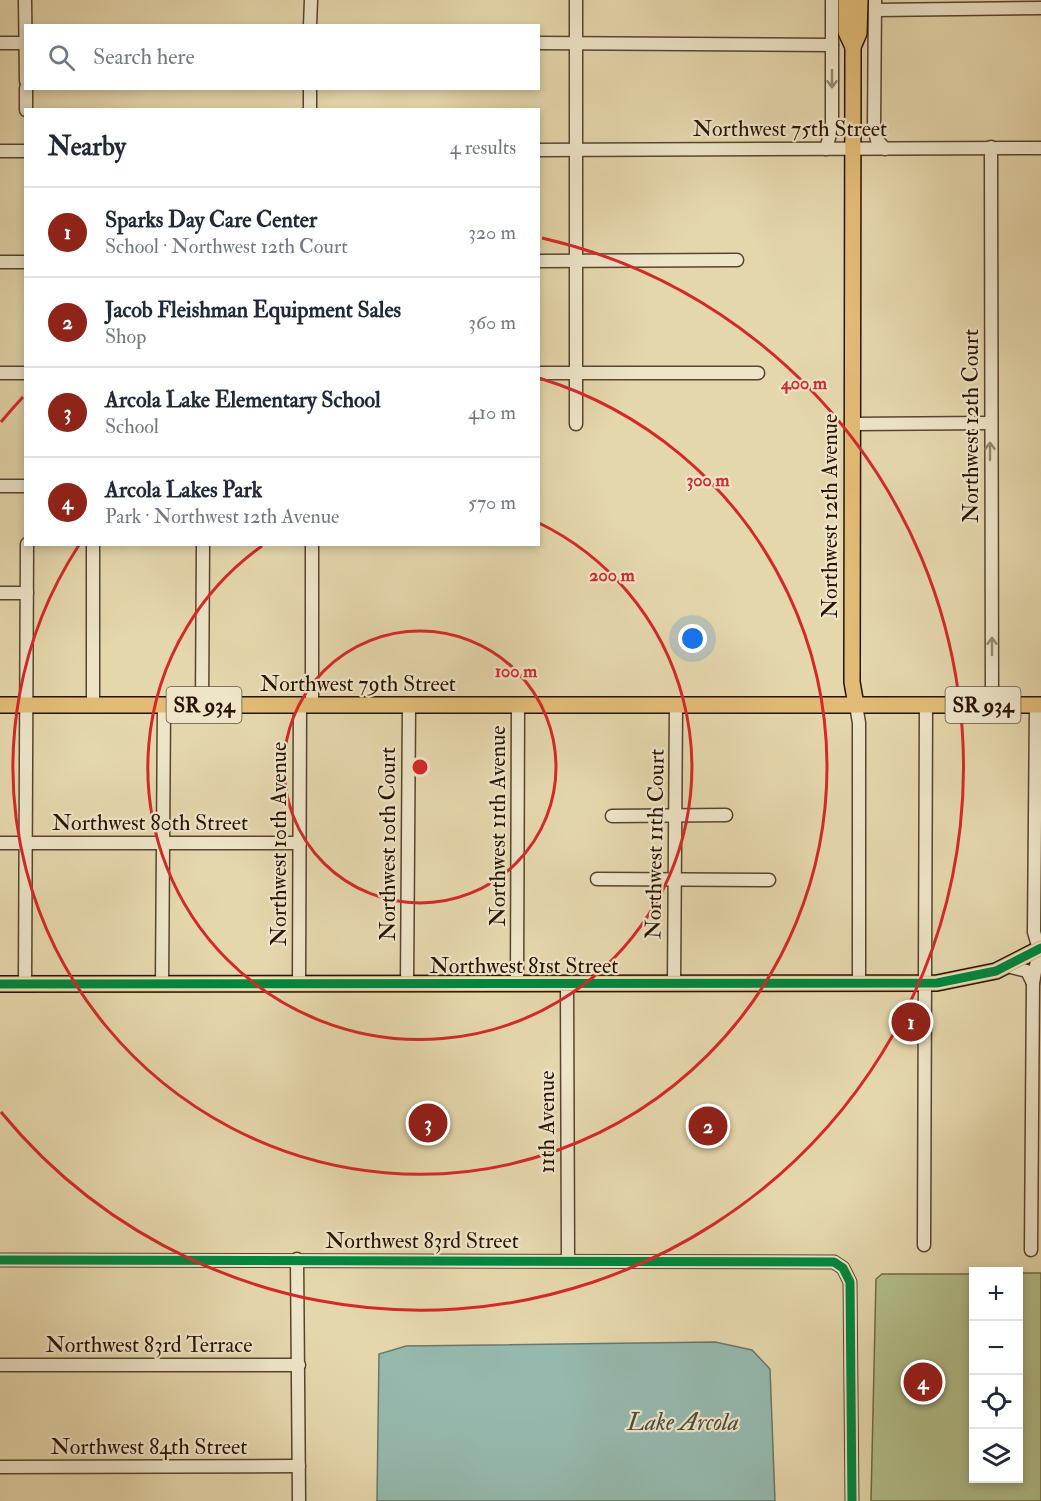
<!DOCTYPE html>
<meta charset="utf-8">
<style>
:root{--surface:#fff;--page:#f6f6f7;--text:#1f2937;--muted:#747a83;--line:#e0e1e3;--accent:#8f2418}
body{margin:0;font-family:"IM FELL Double Pica",serif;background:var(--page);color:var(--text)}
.controls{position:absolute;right:18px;bottom:18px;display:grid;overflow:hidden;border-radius:0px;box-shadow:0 3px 9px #0003}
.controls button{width:54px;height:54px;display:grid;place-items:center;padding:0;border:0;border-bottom:2px solid var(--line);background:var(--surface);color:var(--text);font:30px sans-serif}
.you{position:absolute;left:693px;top:639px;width:21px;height:21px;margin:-15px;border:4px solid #fff;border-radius:50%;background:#1a73e8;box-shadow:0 0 0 9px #1a73e833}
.badge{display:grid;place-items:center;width:39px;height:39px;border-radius:50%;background:var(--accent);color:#fff;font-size:20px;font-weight:700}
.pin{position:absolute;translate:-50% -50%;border:3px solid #fff;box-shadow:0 2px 6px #0006}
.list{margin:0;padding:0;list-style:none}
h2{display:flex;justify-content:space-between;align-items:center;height:78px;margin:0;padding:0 24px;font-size:26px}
h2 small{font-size:20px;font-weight:400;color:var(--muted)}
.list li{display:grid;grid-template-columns:39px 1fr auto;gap:18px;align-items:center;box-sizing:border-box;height:90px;padding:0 24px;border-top:2px solid var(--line)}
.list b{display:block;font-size:22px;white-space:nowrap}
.list p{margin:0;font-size:20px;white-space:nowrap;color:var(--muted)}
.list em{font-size:20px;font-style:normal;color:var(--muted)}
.icon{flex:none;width:33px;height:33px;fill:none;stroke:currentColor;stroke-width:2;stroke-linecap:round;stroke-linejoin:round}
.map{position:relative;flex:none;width:1041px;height:1501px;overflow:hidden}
.search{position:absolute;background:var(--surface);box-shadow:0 3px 9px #0003;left:24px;top:24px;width:516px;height:66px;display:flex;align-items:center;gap:15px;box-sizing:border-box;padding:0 21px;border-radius:0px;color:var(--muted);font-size:22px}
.panel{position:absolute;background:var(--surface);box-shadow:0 3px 9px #0003;left:24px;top:108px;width:516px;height:438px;border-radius:0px}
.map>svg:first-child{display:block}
</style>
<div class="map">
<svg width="1041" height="1501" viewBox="0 0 1041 1501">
<rect width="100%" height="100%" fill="#e5d7ac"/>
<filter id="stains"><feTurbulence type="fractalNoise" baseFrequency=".00333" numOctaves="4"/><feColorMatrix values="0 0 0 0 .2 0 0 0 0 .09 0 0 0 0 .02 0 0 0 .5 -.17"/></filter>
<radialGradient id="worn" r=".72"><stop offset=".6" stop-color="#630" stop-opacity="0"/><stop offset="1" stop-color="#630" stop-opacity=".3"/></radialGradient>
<polygon fill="#b2bf8b" stroke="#6e6946" stroke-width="1.5" points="1019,1273 1041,1273 1041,1501 871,1501 876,1279 882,1274 973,1274 974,1478 1018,1478"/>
<polygon fill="#96b9ae" stroke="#6a7769" stroke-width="1.5" points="715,1342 752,1350 770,1369 775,1501 377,1501 379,1354 406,1346"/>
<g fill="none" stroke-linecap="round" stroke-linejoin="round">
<g stroke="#58442c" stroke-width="15">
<g id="minor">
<polyline points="25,0 26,81"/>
<polyline points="875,0 874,128 877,140 885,149"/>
<polyline points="876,10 1041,8"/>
<polyline points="310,26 311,0"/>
<polyline points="0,43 26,43"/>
<polyline points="538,43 832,45"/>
<polyline points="26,88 26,110"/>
<polyline points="310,110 310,88"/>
<polyline points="991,147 992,705"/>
<polyline points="826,149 832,127 832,0"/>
<polyline points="538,150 1041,148"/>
<polyline points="0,151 26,151"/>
<polyline points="538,261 737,260"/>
<polyline points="0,262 26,262"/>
<polyline points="0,373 26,373"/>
<polyline points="538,373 758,373"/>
<polyline points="576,424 576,0"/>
<polyline points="852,424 990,423"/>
<polyline points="0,486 26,486"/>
<polyline points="93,544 93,705"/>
<polyline points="0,593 27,593"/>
<polyline points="202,705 203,544"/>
<polyline points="312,705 312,544"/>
<polyline points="856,705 859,723 859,984"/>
<polyline points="612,816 726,815"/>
<polyline points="0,843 300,843"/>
<polyline points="597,879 769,880"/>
<polyline points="1007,966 1027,971 1033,983"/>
<polyline points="25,984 27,544"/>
<polyline points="162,984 164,705"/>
<polyline points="299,984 300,705"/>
<polyline points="407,984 409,705"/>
<polyline points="517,984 518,705"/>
<polyline points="567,984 568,1260"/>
<polyline points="674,984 676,704"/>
<polyline points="924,1245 926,705"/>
<polyline points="1031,1250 1033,983 1039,949 1034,932 1036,705"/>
<polyline points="297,1259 299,1501"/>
<polyline points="0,1260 834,1262 843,1268 850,1282 852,1501"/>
<polyline points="0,1365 299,1365"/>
<polyline points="0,1467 299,1466"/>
</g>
</g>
<g stroke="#291302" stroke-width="18">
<g id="major">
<polyline points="846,0 846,32 853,47"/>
<polyline points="0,705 1041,705"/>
<polyline points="856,705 852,682 853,47 859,33 860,0"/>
<polyline points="0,984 937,983 996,971 1041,948"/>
</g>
</g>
<use href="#minor" stroke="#eee5c9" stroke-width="12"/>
<use href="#major" stroke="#e2bc76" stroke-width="15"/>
<g stroke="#eee5c9" stroke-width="13">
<g id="cycleway">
<polyline points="0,984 937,983 996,971 1041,948"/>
<polyline points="0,1260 834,1262 843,1268 850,1282 852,1501"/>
</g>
</g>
<use href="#cycleway" stroke="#00873e" stroke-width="9"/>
</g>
<defs><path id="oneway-shaft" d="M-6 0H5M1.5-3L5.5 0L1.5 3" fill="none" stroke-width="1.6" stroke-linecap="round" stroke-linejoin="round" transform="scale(1.5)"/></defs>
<g stroke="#95866f">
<use href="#oneway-shaft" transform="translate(832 79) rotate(90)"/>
<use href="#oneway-shaft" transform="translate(990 451) rotate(-90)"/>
<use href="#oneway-shaft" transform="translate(992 646) rotate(-90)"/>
</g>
<g fill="none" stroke="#d62828" stroke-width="3">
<circle cx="420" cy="767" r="136"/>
<path d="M539 523A272 272 0 1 1 262 546"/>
<path d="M539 378A407 407 0 1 1 79 545"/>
<path d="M1 422A543 543 0 0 1 23 397M542 238A543 543 0 1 1 1 1112"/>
</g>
<g text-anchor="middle" stroke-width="4.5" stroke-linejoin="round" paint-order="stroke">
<g fill="#eee5c9" stroke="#64523e" stroke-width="1.5">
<rect x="166.5" y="687" width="75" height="36" rx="4.5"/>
<rect x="945.5" y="687" width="75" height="36" rx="4.5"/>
</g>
<g font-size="21" font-weight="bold" fill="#291302">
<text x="204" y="712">SR 934</text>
<text x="983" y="712">SR 934</text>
</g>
<g font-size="22" fill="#291302" stroke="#eee5c9">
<text x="790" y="136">Northwest 75th Street</text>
<text transform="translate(970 426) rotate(-90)" y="8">Northwest 12th Court</text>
<text transform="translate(829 516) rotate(-90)" y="8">Northwest 12th Avenue</text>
<text x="358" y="691">Northwest 79th Street</text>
<text x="150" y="830">Northwest 80th Street</text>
<text transform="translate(497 826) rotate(-90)" y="8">Northwest 11th Avenue</text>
<text transform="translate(278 844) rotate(-90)" y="8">Northwest 10th Avenue</text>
<text transform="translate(387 844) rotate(-90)" y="8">Northwest 10th Court</text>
<text transform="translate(654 844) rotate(-89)" y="8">Northwest 11th Court</text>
<text x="524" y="973">Northwest 81st Street</text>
<text transform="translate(546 1122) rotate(-90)" y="8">11th Avenue</text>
<text x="422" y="1248">Northwest 83rd Street</text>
<text x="149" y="1352">Northwest 83rd Terrace</text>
<text x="149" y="1454">Northwest 84th Street</text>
</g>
<g font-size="24" font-style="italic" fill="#4f4d3e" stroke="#eee5c9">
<text x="683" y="1430">Lake Arcola</text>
</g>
</g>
<circle cx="420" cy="767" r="9" fill="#d62828" stroke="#eee5c9" stroke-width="3"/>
<g font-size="18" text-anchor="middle" font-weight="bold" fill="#d62828" stroke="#eee5c9" stroke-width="4.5" stroke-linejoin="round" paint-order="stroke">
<text x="804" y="389">400 m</text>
<text x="708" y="486">300 m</text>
<text x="612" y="581">200 m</text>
<text x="516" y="677">100 m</text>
</g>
<rect width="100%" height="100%" filter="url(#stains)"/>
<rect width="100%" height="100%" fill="url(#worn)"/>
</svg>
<div class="controls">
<button>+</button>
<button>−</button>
<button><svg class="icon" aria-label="locate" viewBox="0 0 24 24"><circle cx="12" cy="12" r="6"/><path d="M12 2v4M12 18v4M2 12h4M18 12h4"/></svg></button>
<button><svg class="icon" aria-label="layers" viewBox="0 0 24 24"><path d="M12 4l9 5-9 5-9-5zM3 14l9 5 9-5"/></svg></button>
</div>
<div class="you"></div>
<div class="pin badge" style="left:911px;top:1022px">1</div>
<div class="pin badge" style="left:708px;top:1126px">2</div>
<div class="pin badge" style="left:428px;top:1123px">3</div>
<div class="pin badge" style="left:923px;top:1382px">4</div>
<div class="search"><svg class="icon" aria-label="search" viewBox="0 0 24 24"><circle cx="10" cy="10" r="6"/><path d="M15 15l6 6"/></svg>Search here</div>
<section class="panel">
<h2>Nearby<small>4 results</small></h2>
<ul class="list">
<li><span class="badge">1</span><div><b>Sparks Day Care Center</b><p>School · Northwest 12th Court</p></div><em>320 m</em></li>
<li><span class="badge">2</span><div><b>Jacob Fleishman Equipment Sales</b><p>Shop</p></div><em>360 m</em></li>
<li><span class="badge">3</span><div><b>Arcola Lake Elementary School</b><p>School</p></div><em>410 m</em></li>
<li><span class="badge">4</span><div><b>Arcola Lakes Park</b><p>Park · Northwest 12th Avenue</p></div><em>570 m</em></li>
</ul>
</section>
</div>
